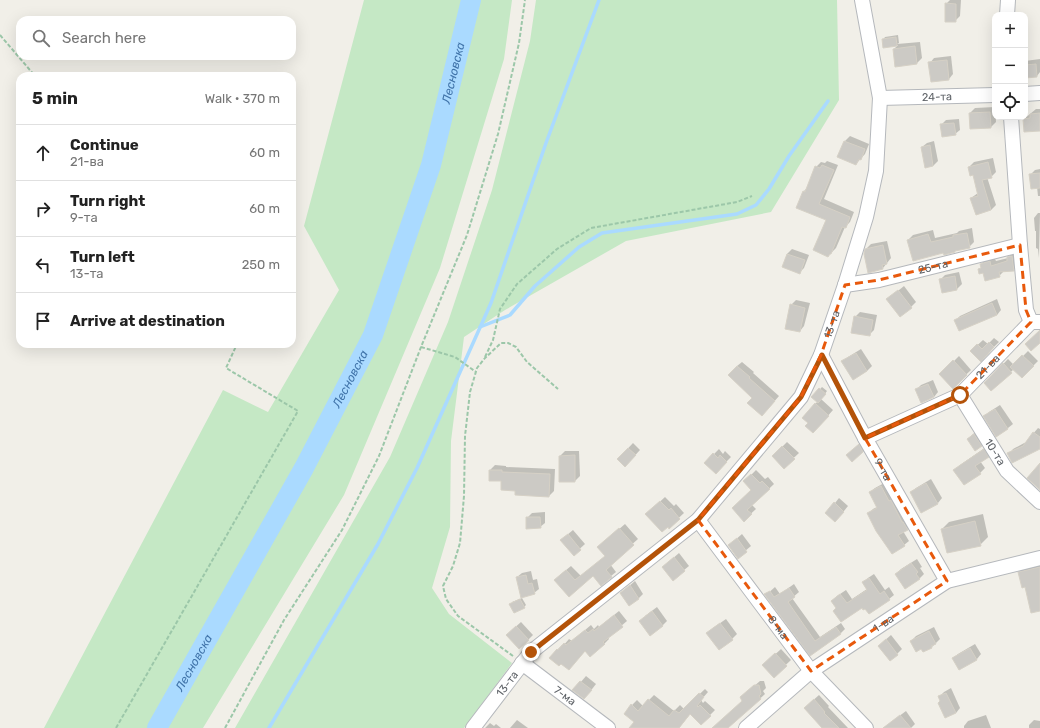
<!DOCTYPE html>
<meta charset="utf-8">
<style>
:root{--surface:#fff;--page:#f6f6f6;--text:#222;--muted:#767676;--line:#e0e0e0}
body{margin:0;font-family:Rubik,sans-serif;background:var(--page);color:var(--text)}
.controls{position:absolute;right:12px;top:12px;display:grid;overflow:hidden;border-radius:8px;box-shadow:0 4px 16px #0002}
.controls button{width:36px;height:36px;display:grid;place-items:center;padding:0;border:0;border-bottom:1px solid var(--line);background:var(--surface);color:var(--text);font:20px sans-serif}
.stop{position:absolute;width:12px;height:12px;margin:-9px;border:3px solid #b45309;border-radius:50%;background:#fff}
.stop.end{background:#b45309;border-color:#fff;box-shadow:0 1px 4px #0008}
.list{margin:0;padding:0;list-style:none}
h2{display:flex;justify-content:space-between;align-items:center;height:52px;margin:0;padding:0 16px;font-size:17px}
h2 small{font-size:13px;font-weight:400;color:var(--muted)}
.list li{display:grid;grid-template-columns:26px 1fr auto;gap:12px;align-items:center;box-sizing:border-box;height:56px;padding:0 16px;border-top:1px solid var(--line)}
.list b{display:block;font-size:15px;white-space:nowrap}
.list p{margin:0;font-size:13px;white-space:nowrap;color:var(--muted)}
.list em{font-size:13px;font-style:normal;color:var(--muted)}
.icon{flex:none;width:22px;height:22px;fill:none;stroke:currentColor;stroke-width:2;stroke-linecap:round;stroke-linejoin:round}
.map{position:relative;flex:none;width:1040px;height:728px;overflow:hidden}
.search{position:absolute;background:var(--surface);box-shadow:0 4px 16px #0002;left:16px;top:16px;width:280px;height:44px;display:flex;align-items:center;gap:10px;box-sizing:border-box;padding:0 14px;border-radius:12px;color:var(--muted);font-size:15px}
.panel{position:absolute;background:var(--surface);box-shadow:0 4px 16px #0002;left:16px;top:72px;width:280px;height:276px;border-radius:12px}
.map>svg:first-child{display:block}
</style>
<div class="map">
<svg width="1040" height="728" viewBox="0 0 1040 728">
<rect width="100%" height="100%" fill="#f1efe8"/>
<g fill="#c5e8c5">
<polygon points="364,0 512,0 504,59 440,268 344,495 203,728 44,728 223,390 268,412 339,290 304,226"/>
<polygon points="536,0 837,0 839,100 771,212 626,241 505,310 464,337 451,441 450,527 432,588 449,614 512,663 464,728 235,728 390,457 448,322 492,190 530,41"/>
</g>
<g fill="#0003">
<polygon points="950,0 961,0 960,16 955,21 946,4"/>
<polygon points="898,35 899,43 897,44 920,42 922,58 917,63 896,65 894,49 898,45 884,47 883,40 885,37"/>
<polygon points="951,56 953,74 949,79 930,63 934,58"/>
<polygon points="1040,59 1040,72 1037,76 1025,77 1025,61"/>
<polygon points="995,107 996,122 991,127 970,113 975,108"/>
<polygon points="1036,109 1040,109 1040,130 1024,119"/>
<polygon points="959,119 960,130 955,134 941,125 946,120"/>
<polygon points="850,136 869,144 865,154 856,164 839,157 845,141"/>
<polygon points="934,141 938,161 933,166 926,167 922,147 927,143"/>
<polygon points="993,158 996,172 991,177 987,177 996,205 991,210 971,198 978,193 974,174 969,167 974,162"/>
<polygon points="827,161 838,165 824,199 854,212 850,222 845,227 836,248 831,253 828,219 804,191 808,187 816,167 821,162 825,163"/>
<polygon points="1040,169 1040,196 1038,196 1037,187 1030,175 1035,170"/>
<polygon points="1038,213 1040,213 1039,258 1038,249 1036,248 1036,231 1035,231 1034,218"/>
<polygon points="972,228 974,242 969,247 957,249 955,251 944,252 908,240 913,235 933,230 935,238 957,233 959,231"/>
<polygon points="887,241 891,258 883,268 866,249 871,244"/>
<polygon points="792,249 809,255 804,268 799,273 783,267 787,254"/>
<polygon points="1017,251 1018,265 1013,270 1004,271 999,276 984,272 979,270 982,267 981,264 986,259 994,257 996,261 1008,258 1013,252"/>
<polygon points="959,272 962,284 957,289 943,292 940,280 945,275"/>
<polygon points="904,286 916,302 911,307 888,299"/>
<polygon points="997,299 1001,310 997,315 955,321 960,316"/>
<polygon points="796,300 810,303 804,326 800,331 791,305"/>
<polygon points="860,312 877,315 874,330 869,335 855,317"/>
<polygon points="994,338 999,342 981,360 971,351 983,340 988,344"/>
<polygon points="861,349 872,366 867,371 853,379 843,362 848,357"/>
<polygon points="1028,351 1038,361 1022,377 1014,369 992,390 985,383 1008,359 1014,365"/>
<polygon points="959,356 971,370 953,387 941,374"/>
<polygon points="742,362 754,372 753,373 779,396 767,410 754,397 737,366"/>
<polygon points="933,380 938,392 934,397 916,390 921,385"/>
<polygon points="822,387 827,391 821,399 833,410 818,427 809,423 803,417 818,401 813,397"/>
<polygon points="1000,405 1013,424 1008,428 996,436 985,417 989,412"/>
<polygon points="1038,428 1040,429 1040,448 1009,454 1013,449 1026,442"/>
<polygon points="979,430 986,441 981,446 968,439 973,434"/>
<polygon points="864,440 868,447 863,452 852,451"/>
<polygon points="787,442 799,453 784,467 773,456"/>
<polygon points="633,443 640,450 630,461 618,459"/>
<polygon points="989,445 993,452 988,457 980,461 985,468 980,473 964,484 955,470 960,465"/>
<polygon points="719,449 723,454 725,451 731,457 716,472 706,462"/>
<polygon points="565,451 579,451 580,476 575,481 560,456"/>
<polygon points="495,465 506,466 506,467 555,469 554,491 549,496 502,480 490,470"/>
<polygon points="756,470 765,479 768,477 774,484 752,505 756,509 744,520 753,490 745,481"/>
<polygon points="931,479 942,498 938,503 911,492 916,488"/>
<polygon points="886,482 912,524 907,529 903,531 909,541 904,545 869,513 873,509 877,507 870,492 875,488"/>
<polygon points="665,497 674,506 676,504 684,513 669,527 652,509"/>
<polygon points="839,498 848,506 840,516 835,503"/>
<polygon points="545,512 545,523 540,527 527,518 532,513"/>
<polygon points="983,514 988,537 980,545 942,529 949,522"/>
<polygon points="625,524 638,539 610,564 616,572 611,576 593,575 569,596 560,575 571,566 581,576 606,556 603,543"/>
<polygon points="573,530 585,544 574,554 567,535"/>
<polygon points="742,534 751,546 738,557 734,541"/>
<polygon points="679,553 689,566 673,579 663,567"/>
<polygon points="917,559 922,567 920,568 924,574 919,579 896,574 901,569"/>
<polygon points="1040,562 1040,610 1019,572 1027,565"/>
<polygon points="531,571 533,580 537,579 539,589 534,593 517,577 522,573"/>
<polygon points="874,574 885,590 889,587 894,595 889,599 862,606 837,608 832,601 837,596 846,590 852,599 867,589 863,583 868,578"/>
<polygon points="635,581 643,594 639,598 629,605 621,593"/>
<polygon points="794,584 799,592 792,598 820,637 841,623 845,629 841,633 810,654 766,595 775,587 780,594"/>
<polygon points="522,598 526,605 524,607 512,602"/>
<polygon points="657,607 667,621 662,626 645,616"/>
<polygon points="619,611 627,621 608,637 609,639 604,644 586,650 573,664 557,650 562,645 563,646 569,639 572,641 591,625 594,629 598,625 599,627"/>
<polygon points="726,619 737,634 732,639 708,633 713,628"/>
<polygon points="521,622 533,635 528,640 512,630"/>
<polygon points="934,627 940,639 932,647 923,651 921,648 911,641 916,636"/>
<polygon points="891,635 902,649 897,654 884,641"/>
<polygon points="975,644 981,654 977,659 959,669 953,658 958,654"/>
<polygon points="781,649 791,660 774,676 769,660"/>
<polygon points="586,676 596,684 589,693 574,690"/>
<polygon points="760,681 764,681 766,688 763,691 765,694 727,728 718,728 744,700 746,693"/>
<polygon points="951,688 960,708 956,713 941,701 939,697 944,692"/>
<polygon points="705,689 708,692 701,700 703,703 705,701 715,710 701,724 691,713 679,728 642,728 632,705 637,700 643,706 654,695 674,711 680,705 684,709"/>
<polygon points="819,695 829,706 828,707 848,728 823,728 810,703"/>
<polygon points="906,711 915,724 911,728 883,728"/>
<polygon points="986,715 991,728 964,728 964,726 968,721"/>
<polygon points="517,720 528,728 510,728"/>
<polygon points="1034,720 1040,721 1040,728 1029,728 1029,725"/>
<polygon points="490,723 494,726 496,724 501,728 485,728"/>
</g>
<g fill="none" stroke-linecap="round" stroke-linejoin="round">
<g stroke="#aadaff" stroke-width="3.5">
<polyline points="480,327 510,315 535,286 579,247 602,233 737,214 756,205 769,189 789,156 828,101"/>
<polyline points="269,728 378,544 417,468 491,303 546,143 599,0"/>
</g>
<path stroke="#aadaff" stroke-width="20" id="s1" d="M157,728L304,468L373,335L431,165L471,0"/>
</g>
<g fill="#cccac5" stroke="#d6d1c6">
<polygon points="945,3 956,4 956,22 945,22"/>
<polygon points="896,37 897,46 883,48 882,39"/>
<polygon points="915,46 917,64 895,67 893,49"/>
<polygon points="947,60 949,80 931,82 928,62"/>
<polygon points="1036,64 1037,77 1025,78 1025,65"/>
<polygon points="990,112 991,128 970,129 969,113"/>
<polygon points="1040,113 1040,131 1024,132 1023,119 1030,118 1030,114"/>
<polygon points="954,123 956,135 942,137 940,124"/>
<polygon points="844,141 865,149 861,160 859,159 856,165 837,157"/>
<polygon points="930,145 933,166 925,168 921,147"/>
<polygon points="988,162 992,178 982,180 991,210 976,215 970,198 978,196 973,175 970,176 968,167"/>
<polygon points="822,165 834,170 819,204 850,217 846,228 842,227 831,254 830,254 828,257 813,250 826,220 796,208 803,191 805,192 815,166 820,168"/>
<polygon points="1040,173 1040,188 1031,189 1029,174"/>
<polygon points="967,233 970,248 955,251 955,252 944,255 943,253 913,261 907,240 928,234 931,242 953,237 953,235"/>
<polygon points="883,245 887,264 882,265 883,269 868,273 864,254 865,249"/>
<polygon points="787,254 805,260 800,274 782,267"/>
<polygon points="1012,256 1014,271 999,272 1000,277 985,281 983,273 979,274 978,269 981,268 980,264 990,261 991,266 1007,261 1007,257"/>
<polygon points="955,276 957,290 942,293 939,279"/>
<polygon points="898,290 912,308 900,317 886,299"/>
<polygon points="992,303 997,315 959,331 954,320"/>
<polygon points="790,304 805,308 800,332 785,329"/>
<polygon points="854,316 873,320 870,336 851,333"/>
<polygon points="1040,330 1040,343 1031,351 1025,344"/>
<polygon points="989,342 994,347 981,362 970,351 977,344 982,349"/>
<polygon points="856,353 867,371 853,380 841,361"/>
<polygon points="1022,355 1034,366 1022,378 1010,367"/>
<polygon points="953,360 967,375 953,389 939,374"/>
<polygon points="1003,363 1012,373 991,391 984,383"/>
<polygon points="737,366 750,377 749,378 775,401 762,416 747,403 752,398 728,375"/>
<polygon points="928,384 934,397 921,403 915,389"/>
<polygon points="819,388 826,394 818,403 811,397"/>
<polygon points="815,403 829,416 813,433 805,426 808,423 802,418"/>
<polygon points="995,409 1008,429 996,437 983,416"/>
<polygon points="1033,432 1040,437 1040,449 1012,463 1007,453 1023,446"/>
<polygon points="974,434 982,446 975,451 967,439"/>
<polygon points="859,444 863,452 852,462 846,455"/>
<polygon points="782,446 795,459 784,469 772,456"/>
<polygon points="628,448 636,455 625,467 617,459"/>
<polygon points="984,449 989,457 975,466 981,474 964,485 953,470"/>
<polygon points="713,453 718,458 720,455 727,462 716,474 704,463"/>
<polygon points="575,455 575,482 559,482 559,456"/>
<polygon points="1040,463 1040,490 1027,478"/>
<polygon points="489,470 502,470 502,472 550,474 549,497 515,495 515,491 501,490 501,481 489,481"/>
<polygon points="751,474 760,483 762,481 770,489 747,510 752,514 744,522 732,508 751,490 743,481"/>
<polygon points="926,483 938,504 921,513 910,492"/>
<polygon points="881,486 889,501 891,500 902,522 903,522 908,530 898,535 905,546 892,554 876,531 867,513 877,508 869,492"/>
<polygon points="660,501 669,510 671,508 680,519 669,529 668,527 662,532 645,514"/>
<polygon points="834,502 844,512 835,522 825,513"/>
<polygon points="526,517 540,517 541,528 526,529"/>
<polygon points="975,521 981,546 947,553 941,529"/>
<polygon points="619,528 634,545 606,570 612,577 601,586 593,576 569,597 554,580 566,570 575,580 605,556 597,547"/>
<polygon points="568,534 581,550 574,556 560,540"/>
<polygon points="737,538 747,552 738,559 728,545"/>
<polygon points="674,557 685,571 673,581 662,567"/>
<polygon points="911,563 918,572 916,574 920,579 905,589 895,574"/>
<polygon points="1040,567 1040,611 1031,613 1025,587 1022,588 1018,572"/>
<polygon points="526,575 528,584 532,583 535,594 521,598 516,577"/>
<polygon points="869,578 880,594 884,591 890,600 869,614 865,609 863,610 862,608 841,622 833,611 836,608 831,601 840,594 847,603 867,590 862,582"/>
<polygon points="630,585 639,599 629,606 620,593"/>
<polygon points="789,588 795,597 788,602 815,641 836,627 841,634 810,656 764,594 770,591 774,597"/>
<polygon points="520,599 525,608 514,613 509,604"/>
<polygon points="652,611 663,626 650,636 639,621"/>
<polygon points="614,615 623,627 603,642 605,644 590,657 585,651 569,670 561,664 559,666 549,658 557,649 558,650 564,643 566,645 585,630 588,633 593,629 594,631"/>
<polygon points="720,623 733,640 719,650 706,633"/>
<polygon points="516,626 529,640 519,649 506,635"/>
<polygon points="929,631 936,644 931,646 932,648 923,652 921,649 916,652 910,641"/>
<polygon points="886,639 898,655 890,661 878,646"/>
<polygon points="970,648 977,660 959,670 952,658"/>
<polygon points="775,653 787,666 774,678 762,665"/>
<polygon points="580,681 592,690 584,699 572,690"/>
<polygon points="754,685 759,685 761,694 759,696 761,699 728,728 712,728 742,701 740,697"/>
<polygon points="699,693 704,697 697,706 698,707 700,705 711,716 701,725 690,714 679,728 629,728 634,722 624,714 631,704 638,711 648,699 669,716 674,710 679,713"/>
<polygon points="946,693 956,713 945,718 938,703 940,701 938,696"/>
<polygon points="814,699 825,712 824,713 839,728 822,728 804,708"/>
<polygon points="900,715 911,728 883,728"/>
</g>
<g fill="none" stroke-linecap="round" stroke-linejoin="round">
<g stroke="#b5b8bc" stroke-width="16">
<g id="minor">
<polyline points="1007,15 1008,0"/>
<polyline points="1025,94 1040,93"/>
<path id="s2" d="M880,98L995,95"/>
<polyline points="1011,117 1020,245 1026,310 1031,322"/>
<path id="s3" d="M845,285L879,280L1020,245"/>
<path id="s4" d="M821,355L865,438L947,581"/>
<path id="s5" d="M960,395L1007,471L1040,502"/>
<path id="s6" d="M865,438L960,395L1031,322H1040"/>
<path id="s7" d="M698,520L811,671L866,728"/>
<path id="s8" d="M522,663L608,728"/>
<path id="s9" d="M473,728L531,652L698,520L801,397L821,355L845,285L866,217L876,171L880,98L862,0"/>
<path id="s10" d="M746,728L811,671L947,581L1040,558"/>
</g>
</g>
<g stroke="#9cc7a9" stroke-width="2" stroke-dasharray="4 2" stroke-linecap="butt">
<polyline points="0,35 35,76"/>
<polyline points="421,347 455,357 476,372"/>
<polyline points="485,357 493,340 500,309 517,284 557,249 591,228 737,202 752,196"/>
<polyline points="513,656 458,616 446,599 443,586 453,566 460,543 464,496 465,436 470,392 477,368 485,358 501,343 508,343 516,347 527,362 558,389"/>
<polyline points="116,728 298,411 226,368 237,344"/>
<polyline points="225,728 284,620 342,530 379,456 421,347 467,235 498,134 519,43 525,0"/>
</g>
<use href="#minor" stroke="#fff" stroke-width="14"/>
</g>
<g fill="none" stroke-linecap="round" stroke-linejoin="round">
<polyline stroke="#b45309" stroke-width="5" points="531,652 698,520 801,397 822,355 865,438 960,395"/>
</g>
<path fill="none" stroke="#e8590c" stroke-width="3" stroke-dasharray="8 5" stroke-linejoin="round" d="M1020,245L1026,310L1031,322L960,395L865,438L947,581L811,671L698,520L801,397L821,355L845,285L879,280Z"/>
<g text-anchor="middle" stroke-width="4" stroke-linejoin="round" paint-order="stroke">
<g font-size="11" fill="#5f6368" stroke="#fff">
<text dy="4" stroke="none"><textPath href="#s2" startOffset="57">24-та</textPath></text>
<text dy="4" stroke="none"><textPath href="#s3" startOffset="90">25-та</textPath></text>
<text dy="4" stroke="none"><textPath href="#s9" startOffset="548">13-та</textPath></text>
<text dy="4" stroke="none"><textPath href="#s6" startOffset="144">21-ва</textPath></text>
<text dy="4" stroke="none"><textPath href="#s5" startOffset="67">10-та</textPath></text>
<text dy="4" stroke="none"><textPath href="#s4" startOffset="130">9-та</textPath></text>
<text dy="4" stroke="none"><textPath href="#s10" startOffset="173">1-ва</textPath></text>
<text dy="4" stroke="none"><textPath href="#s7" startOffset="134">8-ма</textPath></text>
<text dy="4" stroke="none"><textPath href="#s9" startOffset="56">13-та</textPath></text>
<text dy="4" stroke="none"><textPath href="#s8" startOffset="54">7-ма</textPath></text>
</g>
<g font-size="12" font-style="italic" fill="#4174aa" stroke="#fff">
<text dy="4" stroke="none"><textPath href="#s1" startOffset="723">Лесновска</textPath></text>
<text dy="4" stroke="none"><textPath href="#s1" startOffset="399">Лесновска</textPath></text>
<text dy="4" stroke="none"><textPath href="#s1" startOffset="75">Лесновска</textPath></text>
</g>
</g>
</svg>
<div class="controls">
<button>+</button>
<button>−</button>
<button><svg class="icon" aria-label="locate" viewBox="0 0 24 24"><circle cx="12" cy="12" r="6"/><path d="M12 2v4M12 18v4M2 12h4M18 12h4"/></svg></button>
</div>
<div class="stop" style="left:960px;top:395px"></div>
<div class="stop end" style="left:531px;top:652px"></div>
<div class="search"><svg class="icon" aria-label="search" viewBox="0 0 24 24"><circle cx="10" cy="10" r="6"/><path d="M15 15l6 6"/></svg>Search here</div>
<section class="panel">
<h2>5 min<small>Walk · 370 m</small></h2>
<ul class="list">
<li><svg class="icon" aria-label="ahead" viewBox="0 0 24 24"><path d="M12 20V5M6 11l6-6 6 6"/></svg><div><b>Continue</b><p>21-ва</p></div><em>60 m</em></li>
<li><svg class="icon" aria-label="right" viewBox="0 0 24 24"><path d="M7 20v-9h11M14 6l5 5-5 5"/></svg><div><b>Turn right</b><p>9-та</p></div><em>60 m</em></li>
<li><svg class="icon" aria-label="left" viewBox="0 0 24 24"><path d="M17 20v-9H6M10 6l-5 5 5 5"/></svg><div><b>Turn left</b><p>13-та</p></div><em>250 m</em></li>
<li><svg class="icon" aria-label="arrive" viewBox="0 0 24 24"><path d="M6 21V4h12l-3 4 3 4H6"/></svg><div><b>Arrive at destination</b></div></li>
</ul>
</section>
</div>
